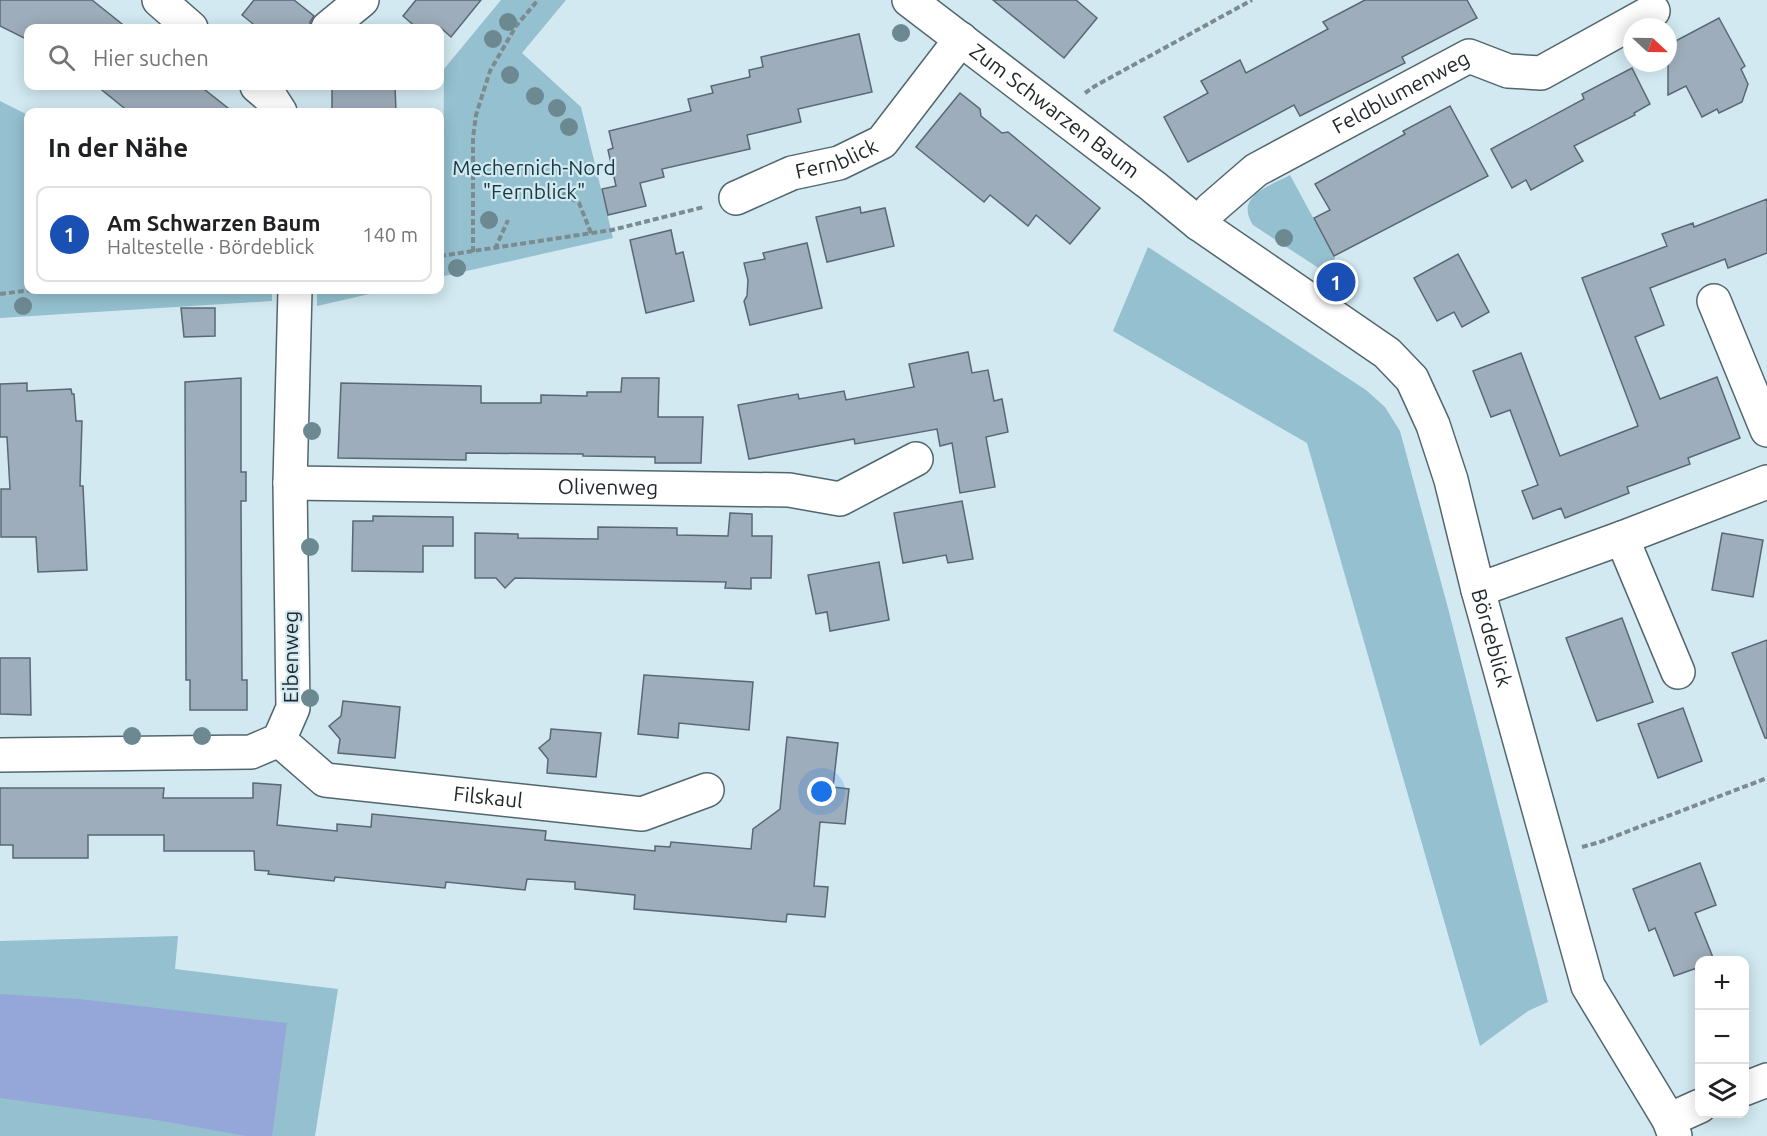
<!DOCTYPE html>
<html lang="de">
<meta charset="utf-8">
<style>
:root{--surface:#fff;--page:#f6f6f6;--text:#202124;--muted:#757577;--line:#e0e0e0;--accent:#db2777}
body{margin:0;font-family:Ubuntu,sans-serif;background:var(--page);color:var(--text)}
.controls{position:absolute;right:18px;bottom:18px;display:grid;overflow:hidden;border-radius:12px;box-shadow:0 3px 15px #0003}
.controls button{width:54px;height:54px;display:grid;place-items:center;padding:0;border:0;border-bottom:2px solid var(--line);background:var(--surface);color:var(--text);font:30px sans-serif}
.compass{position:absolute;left:1623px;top:18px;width:54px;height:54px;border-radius:50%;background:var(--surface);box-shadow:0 3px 15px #0003;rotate:112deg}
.you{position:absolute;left:822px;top:792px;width:21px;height:21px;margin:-15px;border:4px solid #fff;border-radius:50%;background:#1a73e8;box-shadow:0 0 0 9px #1a73e833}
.badge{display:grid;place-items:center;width:39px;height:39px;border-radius:50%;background:var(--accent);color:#fff;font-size:20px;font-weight:700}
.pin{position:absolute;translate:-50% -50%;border:3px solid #fff;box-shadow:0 2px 6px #0006}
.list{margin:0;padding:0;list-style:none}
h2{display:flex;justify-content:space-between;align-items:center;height:78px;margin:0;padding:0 24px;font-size:26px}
h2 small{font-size:20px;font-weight:400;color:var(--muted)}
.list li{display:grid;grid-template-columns:39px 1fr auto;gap:18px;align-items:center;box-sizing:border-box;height:96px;margin:0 12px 12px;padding:0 12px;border:2px solid var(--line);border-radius:12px}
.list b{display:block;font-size:22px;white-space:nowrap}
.list p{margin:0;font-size:20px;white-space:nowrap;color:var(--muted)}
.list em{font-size:20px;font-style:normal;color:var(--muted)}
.icon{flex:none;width:33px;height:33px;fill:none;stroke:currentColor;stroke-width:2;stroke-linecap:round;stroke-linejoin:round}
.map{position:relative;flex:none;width:1767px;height:1136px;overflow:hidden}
.search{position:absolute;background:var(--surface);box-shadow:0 3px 15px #0003;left:24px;top:24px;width:420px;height:66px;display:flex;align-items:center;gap:15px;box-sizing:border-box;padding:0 21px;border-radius:12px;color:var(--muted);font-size:22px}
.panel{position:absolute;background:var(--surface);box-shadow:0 3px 15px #0003;left:24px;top:108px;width:420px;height:186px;border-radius:12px}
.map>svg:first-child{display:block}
</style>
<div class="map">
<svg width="1767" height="1136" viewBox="0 0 1767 1136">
<rect width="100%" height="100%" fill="#d2e9f1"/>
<g fill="#95c0cf">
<polygon points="501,0 566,0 522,53 581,107 613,238 440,277 440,225 443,225 444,69"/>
<polygon points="0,101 28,115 28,290 272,290 272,301 0,318"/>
<path d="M1290,175L1352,290L1253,225C1234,196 1270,186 1290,175Z"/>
<polygon points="1148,247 1366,390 1385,407 1400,431 1448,608 1548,1002 1528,1011 1480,1046 1307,443 1113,331"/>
<polygon points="317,290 387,290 317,306"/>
<polygon points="178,936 175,969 338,989 315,1136 0,1136 0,941"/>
</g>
<polygon fill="#95a7d9" points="0,994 79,999 287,1023 272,1136 246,1136 156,1120 0,1098"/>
<g fill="#9eadbb" stroke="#5a6875" stroke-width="1.5">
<polygon points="0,0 92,0 127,28 28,28 26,39 0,26"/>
<polygon points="254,0 294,0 314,16 310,22 310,28 258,28 242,15"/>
<polygon points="416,0 481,0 451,37 441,28 417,28 403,16"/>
<polygon points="993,0 1076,0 1097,18 1064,58"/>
<polygon points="1365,0 1467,0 1477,18 1402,57 1405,63 1300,116 1294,105 1188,162 1164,117 1208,93 1201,81 1240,60 1246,73 1328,29 1323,22"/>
<polygon points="1719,18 1745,66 1741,69 1748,84 1742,102 1719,113 1717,109 1702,117 1686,86 1668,95 1668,45"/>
<polygon points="859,34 872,92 798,109 801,122 747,135 750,149 662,169 664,177 640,183 646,206 608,215 602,189 616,186 608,150 613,148 609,131 691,111 688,99 713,93 711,86 750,77 749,70 763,67 761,57"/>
<polygon points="1632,68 1650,104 1634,113 1635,115 1574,146 1583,161 1531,190 1526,180 1512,188 1491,149 1584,99 1582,94"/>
<polygon points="97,86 200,86 233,112 129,112"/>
<polygon points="332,86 395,86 396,112 332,112"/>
<polygon points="960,93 980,109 981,116 991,124 1002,133 1008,132 1100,208 1070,244 1036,215 1028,226 990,195 984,202 916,147"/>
<polygon points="1450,106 1488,176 1334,256 1314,218 1330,210 1315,184 1405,134 1403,131"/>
<polygon points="1767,199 1767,253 1728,268 1725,259 1650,288 1664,325 1635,337 1660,399 1717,377 1740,438 1688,458 1690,464 1627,487 1629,493 1565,518 1561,508 1533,519 1522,491 1538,485 1510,410 1491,417 1473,371 1521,353 1560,456 1638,426 1582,278 1667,246 1662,234 1693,223 1694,227"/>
<polygon points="860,207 861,213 885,208 894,246 827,262 816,217"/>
<polygon points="671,230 676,254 683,252 694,301 646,313 630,240"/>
<polygon points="807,243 822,308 750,325 744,301 747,296 748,280 744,263 765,259 763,253"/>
<polygon points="1458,254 1489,312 1462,327 1454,312 1437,321 1414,278"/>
<polygon points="181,308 215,308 215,336 184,337"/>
<polygon points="968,352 972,373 988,370 994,401 1002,399 1008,432 986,437 995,487 960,493 952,443 940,446 937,429 855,444 854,439 749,459 738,405 798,394 799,399 844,391 846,400 914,387 909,364"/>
<polygon points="241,378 241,472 246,472 246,501 241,501 242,680 247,680 247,710 190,710 190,680 186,680 185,382"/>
<polygon points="622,378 659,378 658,417 703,417 701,463 655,463 655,457 583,456 583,454 466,453 466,460 338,458 341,383 481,386 481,403 541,403 541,395 587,396 587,392 621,392"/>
<polygon points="27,383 27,391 71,389 72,394 74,394 76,421 82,421 80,486 83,486 87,570 38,572 36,537 1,537 1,489 10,489 7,437 0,437 0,384"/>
<polygon points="962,501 973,559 948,563 946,555 903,563 894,513"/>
<polygon points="730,513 752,514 752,536 772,536 771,578 751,578 751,589 725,588 726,582 515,578 505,588 496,578 475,578 475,533 518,534 518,538 598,539 598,527 677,528 677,535 728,536"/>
<polygon points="373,516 453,517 453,546 423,546 423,572 352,571 353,521 373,521"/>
<polygon points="1722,533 1763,540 1753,597 1712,590"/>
<polygon points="879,562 889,620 830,631 827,612 816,614 808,575"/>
<polygon points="1622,618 1653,702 1597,721 1566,638"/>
<polygon points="1767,640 1767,738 1765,738 1732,653"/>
<polygon points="0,658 30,658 31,715 0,714"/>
<polygon points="644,675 753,682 749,730 679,723 678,738 638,734"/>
<polygon points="343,701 400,707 395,758 338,753 340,739 329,726 341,716"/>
<polygon points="1683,708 1702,761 1658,778 1638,724"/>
<polygon points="551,729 601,733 596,777 547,773 548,759 539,748 550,739"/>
<polygon points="787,737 838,743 833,787 849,789 845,824 820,822 814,886 828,887 825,917 787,914 786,922 634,909 635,895 575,889 575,882 527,879 525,890 446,882 445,888 335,877 334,881 268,874 269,871 255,870 254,851 164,851 164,835 88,835 88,858 13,858 13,845 0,845 0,788 164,788 163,798 253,798 253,783 281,785 277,825 337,831 337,824 371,827 372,814 546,831 545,840 624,848 655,851 655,846 670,847 671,842 751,849 753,829 780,809"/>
<polygon points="1700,863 1716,905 1695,913 1714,960 1700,960 1700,967 1674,976 1655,928 1649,931 1633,889"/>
</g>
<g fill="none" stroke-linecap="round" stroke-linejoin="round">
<g stroke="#52666d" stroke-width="36">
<g id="minor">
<polyline points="159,0 191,28"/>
<path id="s1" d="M909,0L1154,187L1199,224L1387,353L1412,379L1433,425L1451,480L1478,590L1588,986L1669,1120L1675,1136"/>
<polyline points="328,28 362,0"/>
<polyline points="257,86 271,98 280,112"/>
<path id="s2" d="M736,198L792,173L839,163L882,142L961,39"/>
<path id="s3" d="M1199,224L1211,209L1256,170L1469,56L1508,71L1541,73L1653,11"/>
<polyline points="1714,301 1767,430"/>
<path id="s4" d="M290,483L789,490L840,499L916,459"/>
<polyline points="1622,538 1678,672"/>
<polyline points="1478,590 1622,538 1767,482"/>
<path id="s5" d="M279,740L325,780L642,814L707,790"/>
<polyline points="0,755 251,752 279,740 293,708 290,483 295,290"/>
<polyline points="1744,1089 1767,1080"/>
<polyline points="1669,1120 1700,1106"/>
</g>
</g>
<g stroke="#7b8b90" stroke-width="4" stroke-dasharray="6 3" stroke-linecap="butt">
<polyline points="1085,93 1095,86 1252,0"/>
<polyline points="555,189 579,203 591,233"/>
<polyline points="495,249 508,220"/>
<polyline points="473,252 473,138 476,115 490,71 516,26 538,0"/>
<polyline points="440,256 612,230 704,207"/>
<polyline points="0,294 32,290"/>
<polyline points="1582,847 1600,842 1767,778"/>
</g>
<use href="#minor" stroke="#fff" stroke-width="33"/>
</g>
<g fill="#6c8992">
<circle cx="508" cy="22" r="9"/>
<circle cx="901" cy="33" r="9"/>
<circle cx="493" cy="39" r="9"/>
<circle cx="510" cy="75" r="9"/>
<circle cx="535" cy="96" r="9"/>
<circle cx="557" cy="108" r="9"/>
<circle cx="569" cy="127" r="9"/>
<circle cx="489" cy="220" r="9"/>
<circle cx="1284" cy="238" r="9"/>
<circle cx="457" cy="268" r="9"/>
<circle cx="23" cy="306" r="9"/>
<circle cx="312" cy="431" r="9"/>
<circle cx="310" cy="547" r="9"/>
<circle cx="310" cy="698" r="9"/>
<circle cx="132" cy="736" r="9"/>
<circle cx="202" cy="736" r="9"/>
</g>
<g text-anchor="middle" stroke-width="4.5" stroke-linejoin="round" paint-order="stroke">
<g font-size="21" fill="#21292c" stroke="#d2e9f1">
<text dy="7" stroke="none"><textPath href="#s3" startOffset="243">Feldblumenweg</textPath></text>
<text dy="7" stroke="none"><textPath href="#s1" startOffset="183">Zum Schwarzen Baum</textPath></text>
<text dy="7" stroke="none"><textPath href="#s2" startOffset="108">Fernblick</textPath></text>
<text dy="7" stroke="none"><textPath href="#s4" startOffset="318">Olivenweg</textPath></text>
<text dy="7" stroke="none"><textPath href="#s1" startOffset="902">Bördeblick</textPath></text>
<text transform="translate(291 657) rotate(-90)" y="7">Eibenweg</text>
<text dy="7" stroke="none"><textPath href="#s5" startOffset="225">Filskaul</textPath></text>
</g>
<g font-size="21" fill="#193a44" stroke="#d2e9f1">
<text x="534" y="175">Mechernich-Nord<tspan x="534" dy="24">"Fernblick"</tspan></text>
</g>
</g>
</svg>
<div class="controls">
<button>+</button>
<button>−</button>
<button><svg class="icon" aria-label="layers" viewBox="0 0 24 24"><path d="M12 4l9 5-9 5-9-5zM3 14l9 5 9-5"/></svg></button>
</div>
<svg class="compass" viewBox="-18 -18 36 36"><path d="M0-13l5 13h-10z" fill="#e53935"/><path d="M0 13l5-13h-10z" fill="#757577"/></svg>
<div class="you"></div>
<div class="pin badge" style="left:1336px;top:282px;background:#1a4fb4">1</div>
<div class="search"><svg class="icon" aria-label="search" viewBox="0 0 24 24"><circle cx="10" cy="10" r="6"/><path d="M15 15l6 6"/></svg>Hier suchen</div>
<section class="panel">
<h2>In der Nähe<small></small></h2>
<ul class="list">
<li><span class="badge" style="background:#1a4fb4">1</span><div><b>Am Schwarzen Baum</b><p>Haltestelle · Bördeblick</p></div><em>140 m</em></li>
</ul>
</section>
</div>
